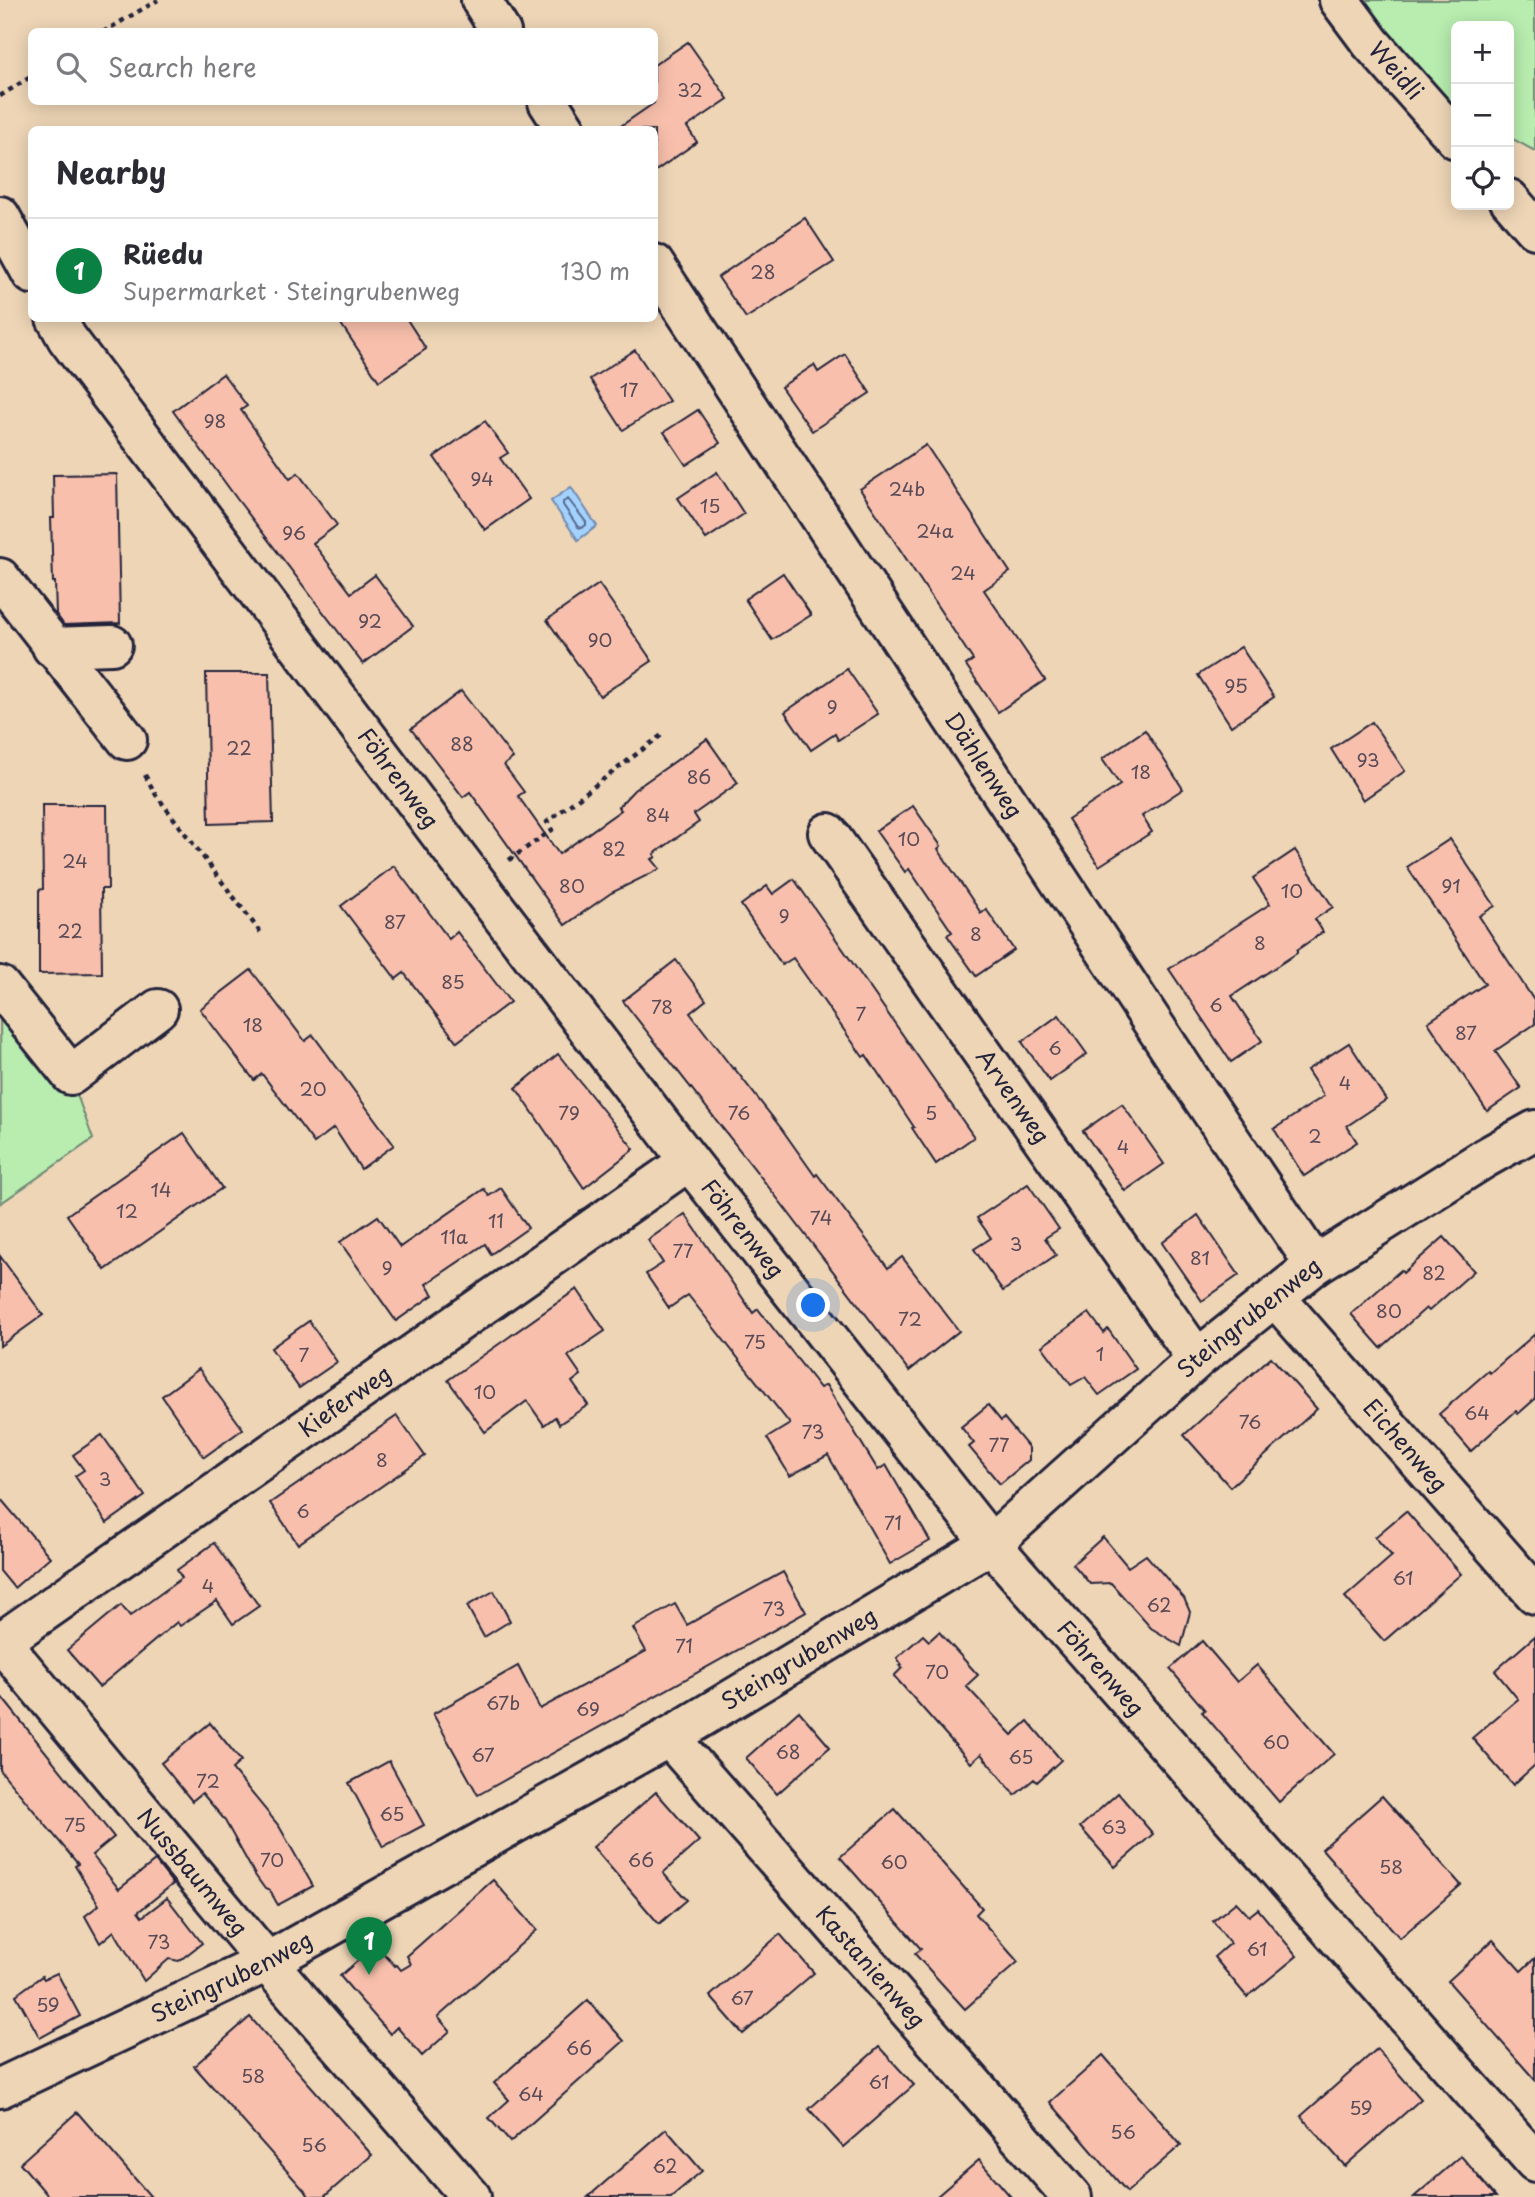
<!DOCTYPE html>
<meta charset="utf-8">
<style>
:root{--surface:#fff;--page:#f7f7f7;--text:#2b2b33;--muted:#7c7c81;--line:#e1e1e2;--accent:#0b8043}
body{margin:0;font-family:"Playpen Sans",sans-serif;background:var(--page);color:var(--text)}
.controls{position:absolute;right:21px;top:21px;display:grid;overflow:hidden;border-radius:10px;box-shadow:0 4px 18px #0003}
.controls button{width:63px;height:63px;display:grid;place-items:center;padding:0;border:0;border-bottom:2px solid var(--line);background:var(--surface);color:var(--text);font:35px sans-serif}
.you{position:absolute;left:814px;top:1306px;width:24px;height:24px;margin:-18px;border:5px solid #fff;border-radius:50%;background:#1a73e8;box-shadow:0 0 0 10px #1a73e833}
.badge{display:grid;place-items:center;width:46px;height:46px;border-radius:50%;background:var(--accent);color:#fff;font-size:23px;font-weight:700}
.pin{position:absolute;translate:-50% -58px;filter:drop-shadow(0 2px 4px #0008)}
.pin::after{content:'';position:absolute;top:37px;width:24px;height:21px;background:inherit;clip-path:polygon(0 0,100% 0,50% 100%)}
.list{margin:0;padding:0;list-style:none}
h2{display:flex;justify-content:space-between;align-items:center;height:91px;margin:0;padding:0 28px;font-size:30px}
h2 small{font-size:23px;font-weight:400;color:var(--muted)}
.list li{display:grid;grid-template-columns:46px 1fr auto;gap:21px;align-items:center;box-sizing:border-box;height:105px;padding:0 28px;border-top:2px solid var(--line)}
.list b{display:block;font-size:26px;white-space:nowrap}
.list p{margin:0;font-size:23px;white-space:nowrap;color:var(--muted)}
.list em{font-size:23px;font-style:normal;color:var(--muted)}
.icon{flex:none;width:38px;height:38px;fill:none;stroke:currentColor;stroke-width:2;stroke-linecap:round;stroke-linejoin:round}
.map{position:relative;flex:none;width:1535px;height:2197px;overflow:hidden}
.search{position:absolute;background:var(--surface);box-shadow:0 4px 18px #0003;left:28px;top:28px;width:630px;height:77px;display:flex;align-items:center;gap:18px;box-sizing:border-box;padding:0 24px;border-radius:10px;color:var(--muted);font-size:26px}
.panel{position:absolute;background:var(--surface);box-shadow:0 4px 18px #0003;left:28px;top:126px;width:630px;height:196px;border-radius:10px}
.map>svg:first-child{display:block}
</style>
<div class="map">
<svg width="1535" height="2197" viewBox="0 0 1535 2197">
<rect width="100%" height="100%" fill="#eed5b6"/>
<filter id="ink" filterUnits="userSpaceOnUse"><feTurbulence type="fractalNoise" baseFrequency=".0143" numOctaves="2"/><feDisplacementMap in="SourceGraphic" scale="14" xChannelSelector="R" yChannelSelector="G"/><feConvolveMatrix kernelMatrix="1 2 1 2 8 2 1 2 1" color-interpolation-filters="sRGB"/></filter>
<g filter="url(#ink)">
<g fill="#b8edaf" stroke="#6d8875" stroke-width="2">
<polygon points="1358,0 1535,0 1535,151 1509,137 1509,26 1456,26 1456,107 1429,91"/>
<polygon points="0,986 69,1073 93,1139 1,1203"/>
</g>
<polygon fill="#a4d2ff" stroke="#708cb1" stroke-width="2" points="571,487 597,526 578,540 551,501"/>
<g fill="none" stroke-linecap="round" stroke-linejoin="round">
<polygon stroke="#566889" stroke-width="2" points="568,499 586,522 586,525 582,528 578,527 563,505 563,502"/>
</g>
<g fill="#f8c0ac" stroke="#22223b" stroke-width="2">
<polygon points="688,42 728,99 687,127 697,142 654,172 654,130 615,130 654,103 654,65"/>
<polygon points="805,218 834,262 746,318 718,277"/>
<polygon points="337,318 406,318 426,349 379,381"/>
<polygon points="635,350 669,401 623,430 590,379"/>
<polygon points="845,354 870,393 812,431 781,387 814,365 818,372"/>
<polygon points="223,374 247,406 241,410 290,479 298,473 337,525 313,543 351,593 375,575 413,626 363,664 237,499 173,411"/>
<polygon points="698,410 720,443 686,465 664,432"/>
<polygon points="485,421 508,453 500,458 529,499 485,530 434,457"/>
<polygon points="926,445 1010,572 984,590 1045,680 998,712 966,665 973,660 860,489"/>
<polygon points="717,472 744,514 706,539 678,498"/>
<polygon points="117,474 120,623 64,625 56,614 55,582 53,582 51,518 54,518 53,475"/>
<polygon points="783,573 811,615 772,640 745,599"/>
<polygon points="599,584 652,661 600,696 547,620"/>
<polygon points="1241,647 1274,697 1231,726 1198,675"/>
<polygon points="847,669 878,714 838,740 835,734 811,750 785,712"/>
<polygon points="206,673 269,673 273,822 209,824"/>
<polygon points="461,691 513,758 504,765 524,792 518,796 559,854 621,810 618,807 634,790 707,739 738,783 694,814 699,822 654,854 656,857 652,859 660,869 611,893 565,925 470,792 463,797 411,729"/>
<polygon points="1372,722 1405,771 1363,800 1331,749"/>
<polygon points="1145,730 1183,789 1142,816 1152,832 1099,866 1068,819 1120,785 1102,759"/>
<polygon points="42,805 107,805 108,889 101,889 102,973 39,974 39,890 43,889"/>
<polygon points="913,806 941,846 938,849 981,913 986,909 1014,950 976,976 947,935 952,932 909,869 905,872 876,831"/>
<polygon points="1450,839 1495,906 1479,916 1535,1002 1535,1024 1495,1051 1521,1088 1487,1111 1428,1022 1485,984 1407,867"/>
<polygon points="1295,850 1333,907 1315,919 1323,932 1297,950 1297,953 1232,996 1262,1041 1231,1062 1169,969 1270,904 1253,878"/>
<polygon points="394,866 449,939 457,932 510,1002 457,1042 404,973 396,979 341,906"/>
<polygon points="794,879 974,1137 936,1164 912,1128 914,1127 866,1055 863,1057 793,958 782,965 741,905 767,886 773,894"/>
<polygon points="676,960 706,1000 690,1013 733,1069 734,1068 781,1128 815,1176 817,1174 888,1268 902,1257 959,1331 909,1371 781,1203 623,1001"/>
<polygon points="251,970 305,1041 313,1035 394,1145 361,1169 334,1128 314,1143 262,1074 254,1080 200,1009"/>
<polygon points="1059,1015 1087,1054 1050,1081 1022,1042"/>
<polygon points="1349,1043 1386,1100 1347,1126 1357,1142 1304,1176 1274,1129 1324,1096 1307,1070"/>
<polygon points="558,1054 634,1149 584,1188 516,1088"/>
<polygon points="1122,1104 1164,1164 1125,1191 1083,1131"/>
<polygon points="184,1133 222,1188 105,1270 67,1215"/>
<polygon points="1028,1184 1059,1229 1045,1238 1056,1255 1003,1291 974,1249 991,1238 977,1218"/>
<polygon points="501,1188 528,1228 491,1254 485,1244 426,1284 433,1295 396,1321 340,1242 378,1216 400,1247 484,1189 489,1196"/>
<polygon points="685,1214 753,1313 758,1309 820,1388 826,1385 878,1470 886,1465 930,1541 890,1564 828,1455 790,1476 767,1438 790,1424 688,1295 669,1308 646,1274 663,1263 648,1240"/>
<polygon points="1198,1215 1239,1275 1202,1301 1162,1243"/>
<polygon points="1444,1237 1474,1271 1429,1311 1426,1308 1381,1348 1351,1314 1401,1270 1403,1273"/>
<polygon points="0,1256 43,1315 0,1346"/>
<polygon points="577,1289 605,1331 568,1356 581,1375 572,1382 588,1405 559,1424 555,1417 544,1425 527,1401 485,1432 448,1380"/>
<polygon points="1089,1313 1104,1333 1108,1329 1136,1369 1099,1395 1085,1377 1071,1385 1042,1346"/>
<polygon points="309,1321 337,1362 299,1388 271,1348"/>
<polygon points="1535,1334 1535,1399 1518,1414 1516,1411 1471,1451 1439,1414 1488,1371 1490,1373"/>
<polygon points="1271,1357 1317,1409 1230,1487 1184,1435"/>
<polygon points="199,1369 243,1429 204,1457 162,1396"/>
<polygon points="988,1405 1001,1421 1004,1418 1029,1448 1029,1460 1000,1484 969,1447 974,1443 961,1427"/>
<polygon points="397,1416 425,1456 298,1544 270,1503"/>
<polygon points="102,1435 145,1496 107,1523 75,1476 84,1470 73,1455"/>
<polygon points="0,1498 50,1557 14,1588 0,1571"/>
<polygon points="1406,1511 1461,1574 1384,1641 1345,1597 1392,1556 1375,1537"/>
<polygon points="1103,1537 1128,1567 1146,1555 1184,1598 1190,1612 1181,1646 1151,1628 1111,1583 1090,1584 1073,1564"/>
<polygon points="214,1543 259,1606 233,1624 217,1601 180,1626 177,1622 99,1687 67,1650 121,1605 130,1616 182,1578 177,1570"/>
<polygon points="783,1572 806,1612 478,1795 433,1714 518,1666 540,1709 646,1651 633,1628 675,1604 687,1625"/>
<polygon points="494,1591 510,1621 484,1637 467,1606"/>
<polygon points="939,1632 978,1675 966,1686 1012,1735 1028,1721 1061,1760 1037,1782 1034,1779 1015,1795 981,1754 971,1763 894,1676 902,1668 900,1666 902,1665 897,1658 923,1635 929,1641"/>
<polygon points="1535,1636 1535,1765 1513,1785 1472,1738 1518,1699 1495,1671"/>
<polygon points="1202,1641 1237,1682 1257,1665 1334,1754 1279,1802 1202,1712 1205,1710 1170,1669"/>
<polygon points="0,1695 114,1837 92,1855 119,1889 155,1861 173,1884 138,1912 142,1917 167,1898 202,1943 179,1961 169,1959 144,1981 114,1931 100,1943 85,1916 99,1905 75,1866 78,1864 0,1770"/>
<polygon points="799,1711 830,1747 777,1794 746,1758"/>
<polygon points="210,1723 241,1761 232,1769 279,1826 313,1886 278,1905 270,1891 265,1889 255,1875 224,1819 202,1793 192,1801 161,1763"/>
<polygon points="389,1761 424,1825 383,1847 349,1783"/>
<polygon points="656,1792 699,1841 663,1873 687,1900 659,1924 593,1847"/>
<polygon points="1118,1793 1153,1834 1115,1867 1080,1827"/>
<polygon points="1382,1796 1461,1885 1400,1938 1322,1849"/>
<polygon points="895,1809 982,1908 976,1914 1018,1962 965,2009 915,1954 921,1949 840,1857"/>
<polygon points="493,1880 537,1930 438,2017 450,2031 422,2056 397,2027 390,2034 340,1976 376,1945 395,1966 397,1965 401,1970 411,1964 407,1956"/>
<polygon points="1236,1902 1249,1916 1258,1909 1297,1956 1247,1997 1214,1957 1230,1943 1213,1921"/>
<polygon points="780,1934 814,1973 743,2034 710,1996"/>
<polygon points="1493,1940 1521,1971 1535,1958 1535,2080 1448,1981"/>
<polygon points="57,1973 80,2016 40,2038 16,1995 42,1976 44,1979"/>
<polygon points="588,2000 624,2041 510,2142 489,2118 509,2100 494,2083"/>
<polygon points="250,2017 372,2155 324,2197 310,2197 194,2066"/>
<polygon points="879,2047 914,2085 843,2147 809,2109"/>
<polygon points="1377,2049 1421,2099 1345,2166 1301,2116"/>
<polygon points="1103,2055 1181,2145 1127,2192 1050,2102"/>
<polygon points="77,2112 151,2197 49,2197 20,2163"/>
<polygon points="666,2129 702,2171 671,2197 588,2197"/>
<polygon points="1461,2156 1496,2197 1414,2197"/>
<polygon points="979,2160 1011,2197 936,2197"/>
</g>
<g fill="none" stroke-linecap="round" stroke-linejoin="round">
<g stroke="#22223b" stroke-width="44">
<g id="minor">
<polyline points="481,0 501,32"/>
<path id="s1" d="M1339,0L1371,43L1456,139"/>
<polyline points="548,102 566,130"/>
<polyline points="1509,199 1535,229"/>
<polyline points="0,216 32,274"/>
<path id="s2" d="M654,264L1193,1084L1315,1265"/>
<path id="s3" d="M56,318L67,338L476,882L689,1161L991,1544L1535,2162"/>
<polyline points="0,578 127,740"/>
<polyline points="52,647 112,645"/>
<path id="s4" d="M828,833L1197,1359"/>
<polyline points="0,986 71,1075 158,1009"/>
<path id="s5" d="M1275,1297L1535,1594"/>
<path id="s6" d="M0,1641L267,1962L471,2197"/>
<path id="s7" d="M1,1642L689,1161"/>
<path id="s8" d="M669,1737L1072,2197"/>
<path id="s9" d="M0,2088L267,1962L669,1737L991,1544L1197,1359L1315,1265L1485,1158L1535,1130"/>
</g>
</g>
<g stroke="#22223b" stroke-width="4.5" stroke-dasharray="5 5" stroke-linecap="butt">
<polyline points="103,32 158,0"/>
<polyline points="0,96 32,76"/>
<polyline points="145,775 156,795 261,933"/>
<polyline points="509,860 552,830 547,822 663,734"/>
</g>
<use href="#minor" stroke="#eed5b6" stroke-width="38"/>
</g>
</g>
<g text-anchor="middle" stroke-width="6" stroke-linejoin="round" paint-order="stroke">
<g font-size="19" fill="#584a57">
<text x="690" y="97">32</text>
<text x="763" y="279">28</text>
<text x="629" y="397">17</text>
<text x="215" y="428">98</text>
<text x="482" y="486">94</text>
<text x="907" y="496">24b</text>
<text x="710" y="513">15</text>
<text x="935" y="538">24a</text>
<text x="294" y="540">96</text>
<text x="963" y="580">24</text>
<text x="370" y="628">92</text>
<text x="600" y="647">90</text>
<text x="1236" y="693">95</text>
<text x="832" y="714">9</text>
<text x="462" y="751">88</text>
<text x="239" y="755">22</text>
<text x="1368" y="767">93</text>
<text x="1141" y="779">18</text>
<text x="699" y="784">86</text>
<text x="658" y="822">84</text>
<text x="909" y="846">10</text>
<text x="614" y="856">82</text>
<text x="75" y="868">24</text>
<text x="572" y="893">80</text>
<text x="1451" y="893">91</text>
<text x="1292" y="898">10</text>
<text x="784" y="923">9</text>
<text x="395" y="929">87</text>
<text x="70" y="938">22</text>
<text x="976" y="941">8</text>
<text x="1260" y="950">8</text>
<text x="453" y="989">85</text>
<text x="1216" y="1012">6</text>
<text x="662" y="1014">78</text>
<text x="861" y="1021">7</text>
<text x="253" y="1032">18</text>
<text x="1466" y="1040">87</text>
<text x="1055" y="1055">6</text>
<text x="1345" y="1090">4</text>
<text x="313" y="1096">20</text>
<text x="569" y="1120">79</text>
<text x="739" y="1120">76</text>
<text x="931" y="1120">5</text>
<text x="1315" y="1143">2</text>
<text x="1123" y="1154">4</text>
<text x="161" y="1197">14</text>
<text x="127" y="1218">12</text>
<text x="821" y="1225">74</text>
<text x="496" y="1228">11</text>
<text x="454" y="1244">11a</text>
<text x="1016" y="1251">3</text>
<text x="683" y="1258">77</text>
<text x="1200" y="1265">81</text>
<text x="387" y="1275">9</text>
<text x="1434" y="1280">82</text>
<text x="1389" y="1318">80</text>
<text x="910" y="1326">72</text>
<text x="755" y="1349">75</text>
<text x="1100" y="1361">1</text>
<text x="304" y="1362">7</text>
<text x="485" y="1399">10</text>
<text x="1477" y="1420">64</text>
<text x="1250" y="1429">76</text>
<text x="813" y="1439">73</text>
<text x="999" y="1452">77</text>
<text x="382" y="1467">8</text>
<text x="105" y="1486">3</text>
<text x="303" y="1518">6</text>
<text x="893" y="1530">71</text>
<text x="1403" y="1585">61</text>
<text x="208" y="1593">4</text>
<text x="1159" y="1612">62</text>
<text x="774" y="1616">73</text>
<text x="684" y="1653">71</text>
<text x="937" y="1679">70</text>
<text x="503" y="1710">67b</text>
<text x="588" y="1716">69</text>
<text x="1276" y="1749">60</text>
<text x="788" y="1759">68</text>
<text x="483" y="1762">67</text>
<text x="1021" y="1764">65</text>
<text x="208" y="1788">72</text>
<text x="392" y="1821">65</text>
<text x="75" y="1832">75</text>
<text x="1114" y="1834">63</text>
<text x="272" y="1867">70</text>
<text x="641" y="1867">66</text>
<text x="894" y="1869">60</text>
<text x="1391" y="1874">58</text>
<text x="159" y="1949">73</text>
<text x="1257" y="1956">61</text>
<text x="742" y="2005">67</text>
<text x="48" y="2012">59</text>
<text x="579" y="2055">66</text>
<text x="253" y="2083">58</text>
<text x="879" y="2089">61</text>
<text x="531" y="2101">64</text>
<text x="1361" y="2115">59</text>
<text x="1123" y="2139">56</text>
<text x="314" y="2152">56</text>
<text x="665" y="2173">62</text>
</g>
<g font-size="23" fill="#22223b" stroke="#eed5b6">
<text dy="8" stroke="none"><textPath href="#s1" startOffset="91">Weidli</textPath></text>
<text dy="8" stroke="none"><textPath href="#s2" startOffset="600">Dählenweg</textPath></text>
<text dy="8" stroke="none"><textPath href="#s3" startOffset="574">Föhrenweg</textPath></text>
<text dy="8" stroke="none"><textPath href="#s4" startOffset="322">Arvenweg</textPath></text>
<text dy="8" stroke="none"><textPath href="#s3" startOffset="1141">Föhrenweg</textPath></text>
<text dy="8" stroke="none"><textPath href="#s9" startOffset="1475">Steingrubenweg</textPath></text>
<text dy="8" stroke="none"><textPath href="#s7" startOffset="420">Kieferweg</textPath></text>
<text dy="8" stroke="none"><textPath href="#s5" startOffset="198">Eichenweg</textPath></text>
<text dy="8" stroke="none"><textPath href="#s9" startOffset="908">Steingrubenweg</textPath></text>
<text dy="8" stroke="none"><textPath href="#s3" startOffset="1708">Föhrenweg</textPath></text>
<text dy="8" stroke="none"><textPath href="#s6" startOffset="301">Nussbaumweg</textPath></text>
<text dy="8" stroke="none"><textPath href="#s8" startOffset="306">Kastanienweg</textPath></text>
<text dy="8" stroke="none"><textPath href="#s9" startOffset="257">Steingrubenweg</textPath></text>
</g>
</g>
</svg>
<div class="controls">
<button>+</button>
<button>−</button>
<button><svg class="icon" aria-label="locate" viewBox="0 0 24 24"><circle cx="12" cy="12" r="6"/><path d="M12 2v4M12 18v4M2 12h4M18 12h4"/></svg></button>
</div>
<div class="you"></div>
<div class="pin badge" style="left:369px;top:1975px">1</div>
<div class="search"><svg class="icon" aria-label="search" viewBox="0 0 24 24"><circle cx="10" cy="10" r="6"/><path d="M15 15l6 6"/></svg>Search here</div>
<section class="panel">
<h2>Nearby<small></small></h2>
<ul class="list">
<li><span class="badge">1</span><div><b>Rüedu</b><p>Supermarket · Steingrubenweg</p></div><em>130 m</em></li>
</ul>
</section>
</div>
